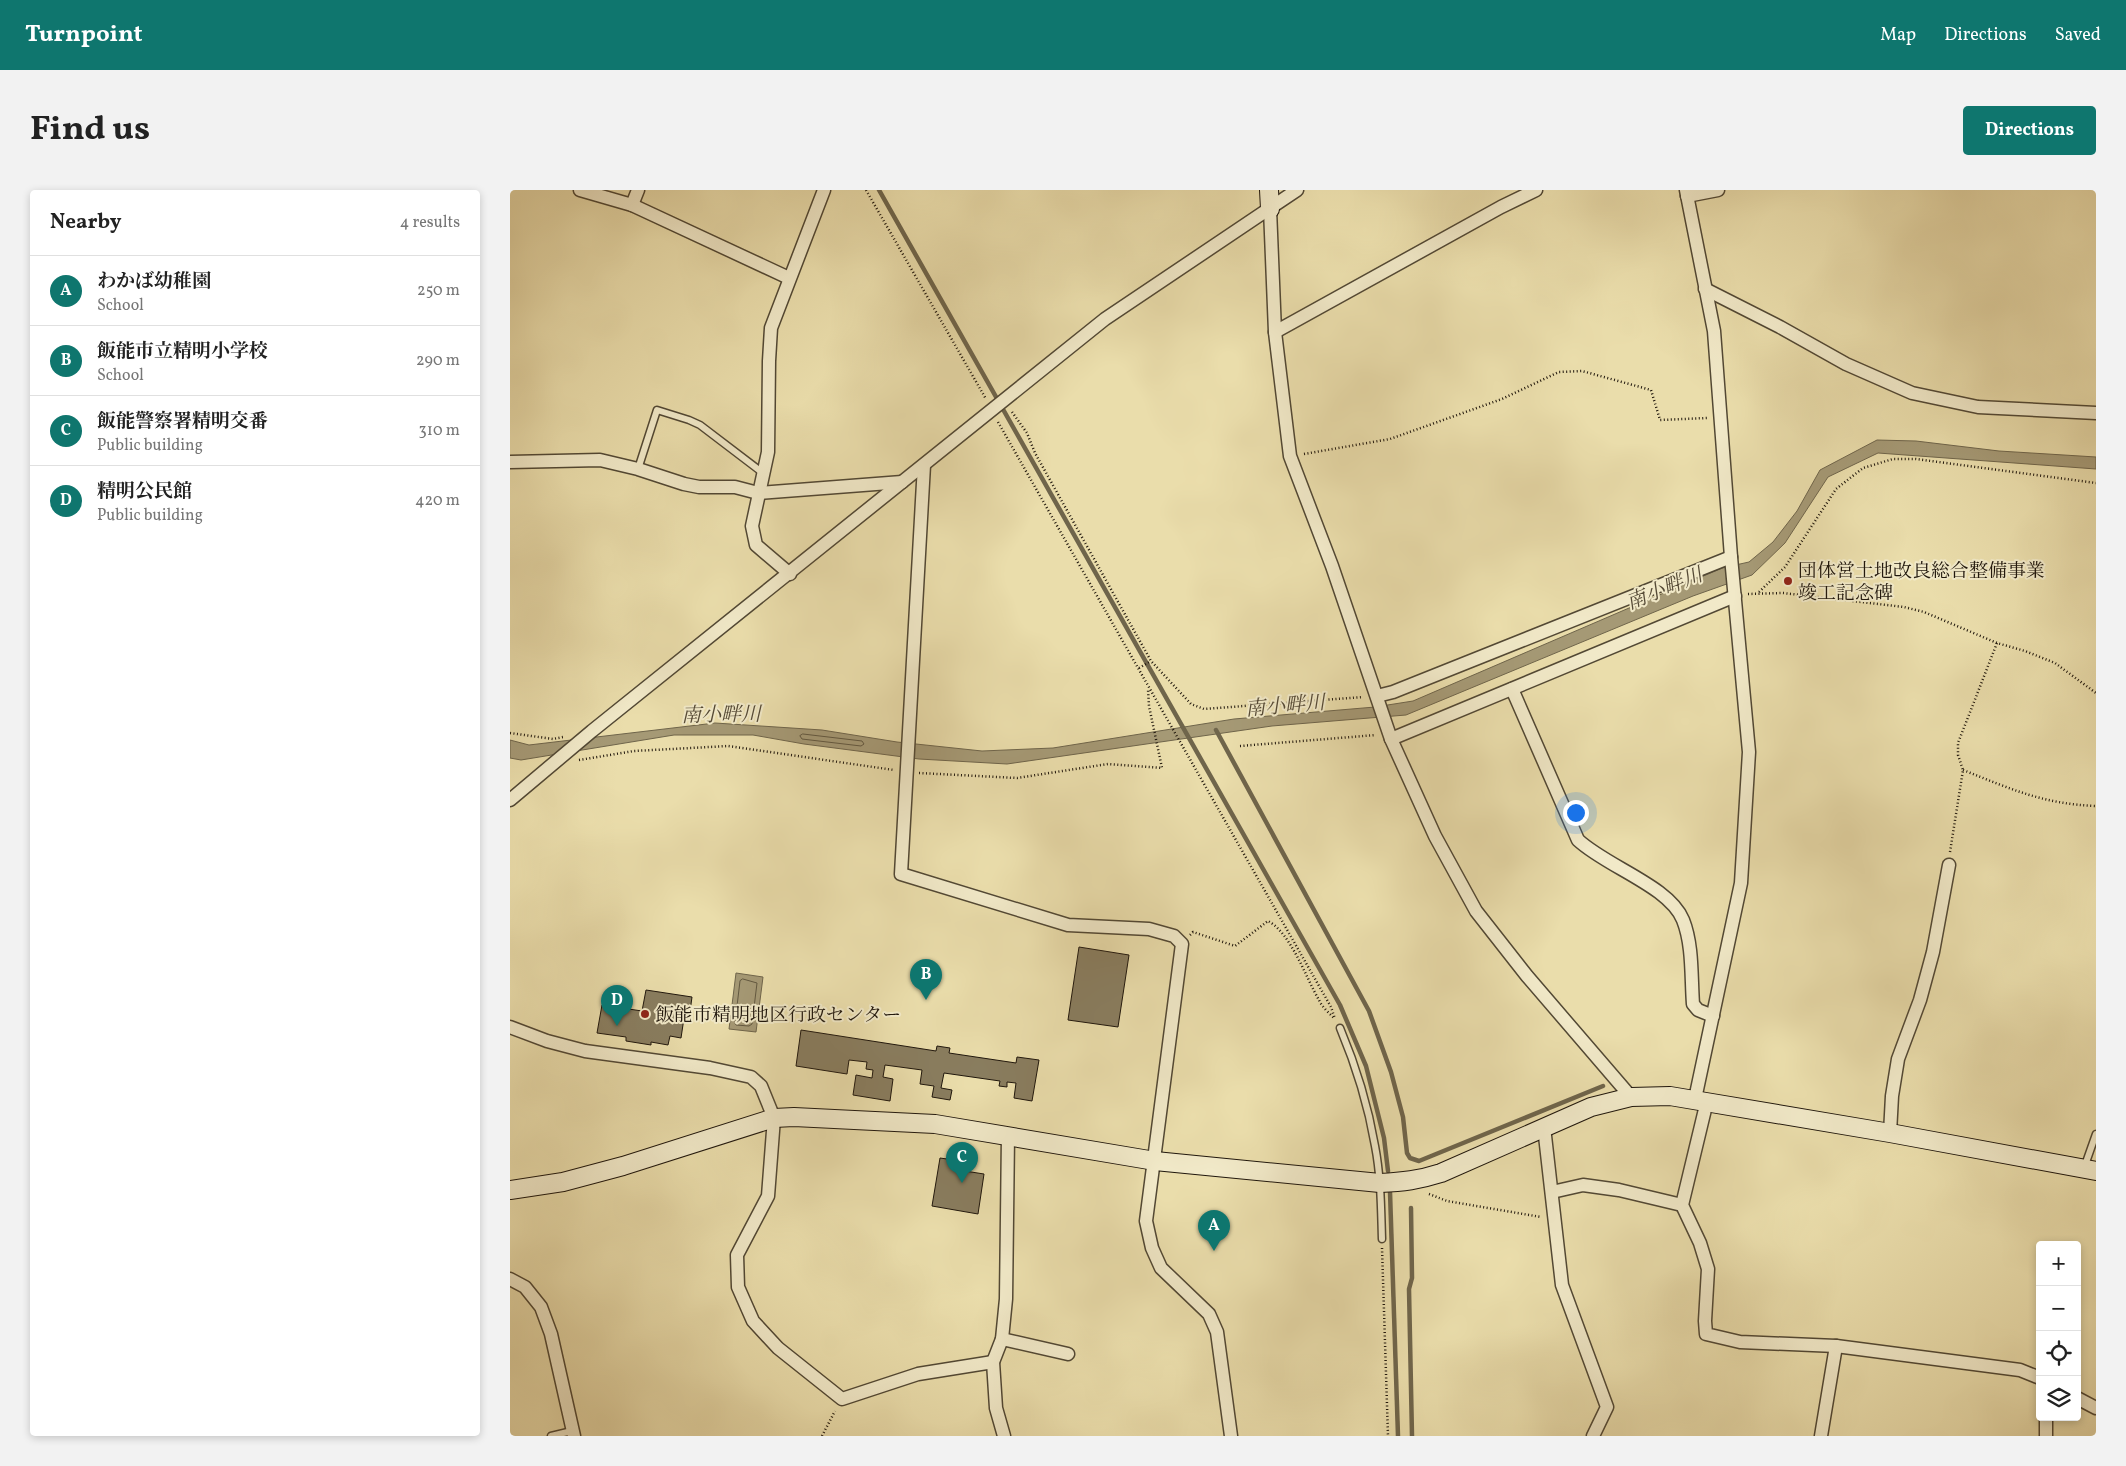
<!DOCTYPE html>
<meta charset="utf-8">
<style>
:root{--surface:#fff;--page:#f2f2f2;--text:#222;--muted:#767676;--line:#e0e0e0;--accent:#0f766e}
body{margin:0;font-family:Vollkorn,"Noto Serif JP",serif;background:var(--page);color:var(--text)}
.controls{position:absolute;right:15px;bottom:15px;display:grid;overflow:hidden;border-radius:5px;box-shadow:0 2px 8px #0003}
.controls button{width:45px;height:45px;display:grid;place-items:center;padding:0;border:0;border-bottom:1px solid var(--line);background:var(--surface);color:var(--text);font:25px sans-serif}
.you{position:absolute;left:1065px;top:622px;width:18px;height:18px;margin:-12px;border:4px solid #fff;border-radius:50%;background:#1a73e8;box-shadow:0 0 0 8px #1a73e833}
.badge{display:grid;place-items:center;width:32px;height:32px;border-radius:50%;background:var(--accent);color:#fff;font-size:16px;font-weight:700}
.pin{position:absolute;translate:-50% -41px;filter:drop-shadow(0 1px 2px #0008)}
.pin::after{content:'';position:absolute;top:26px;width:18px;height:15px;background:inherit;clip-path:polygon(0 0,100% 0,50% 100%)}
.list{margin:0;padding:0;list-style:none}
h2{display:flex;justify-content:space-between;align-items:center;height:65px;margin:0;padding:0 20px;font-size:21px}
h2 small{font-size:16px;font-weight:400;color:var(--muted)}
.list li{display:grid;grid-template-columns:32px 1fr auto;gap:15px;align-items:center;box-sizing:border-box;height:70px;padding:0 20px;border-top:1px solid var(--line)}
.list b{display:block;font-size:19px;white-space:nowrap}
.list p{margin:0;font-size:16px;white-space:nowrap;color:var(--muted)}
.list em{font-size:16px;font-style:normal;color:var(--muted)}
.icon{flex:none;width:28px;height:28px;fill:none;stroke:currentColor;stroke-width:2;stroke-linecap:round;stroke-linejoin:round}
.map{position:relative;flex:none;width:1586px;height:1246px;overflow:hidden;border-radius:5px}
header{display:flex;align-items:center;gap:30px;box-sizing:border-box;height:70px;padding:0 25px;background:var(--accent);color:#fff}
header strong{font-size:24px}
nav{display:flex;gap:28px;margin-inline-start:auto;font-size:18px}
.intro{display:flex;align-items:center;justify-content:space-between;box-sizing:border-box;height:120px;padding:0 30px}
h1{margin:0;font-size:35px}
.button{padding:12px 22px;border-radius:5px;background:var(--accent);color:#fff;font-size:18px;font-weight:700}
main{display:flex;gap:30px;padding:0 30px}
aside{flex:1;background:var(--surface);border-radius:5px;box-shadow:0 2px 8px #0003}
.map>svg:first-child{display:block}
</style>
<header>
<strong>Turnpoint</strong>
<nav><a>Map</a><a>Directions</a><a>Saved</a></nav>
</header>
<div class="intro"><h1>Find us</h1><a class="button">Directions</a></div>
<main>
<aside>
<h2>Nearby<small>4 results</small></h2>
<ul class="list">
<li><span class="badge">A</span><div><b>わかば幼稚園</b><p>School</p></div><em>250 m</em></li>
<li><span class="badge">B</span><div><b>飯能市立精明小学校</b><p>School</p></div><em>290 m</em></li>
<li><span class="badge">C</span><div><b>飯能警察署精明交番</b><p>Public building</p></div><em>310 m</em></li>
<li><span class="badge">D</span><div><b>精明公民館</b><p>Public building</p></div><em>420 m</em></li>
</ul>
</aside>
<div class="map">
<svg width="1586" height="1246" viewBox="0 0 1586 1246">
<rect width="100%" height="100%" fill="#eaddab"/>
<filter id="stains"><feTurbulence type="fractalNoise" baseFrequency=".004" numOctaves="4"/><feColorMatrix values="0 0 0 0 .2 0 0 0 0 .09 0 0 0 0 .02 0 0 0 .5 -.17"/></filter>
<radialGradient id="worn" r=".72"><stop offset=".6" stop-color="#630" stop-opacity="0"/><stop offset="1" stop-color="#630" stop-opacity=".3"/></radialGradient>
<g fill="#a59975" stroke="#6f654b">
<polygon points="1367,250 1406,251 1489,261 1586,267 1586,279 1368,263 1318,287 1275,353 1242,385 1183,406 896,525 762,536 497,574 409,569 294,554 243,545 164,545 11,570 0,568 0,550 19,555 205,533 312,540 387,552 472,561 543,558 724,529 865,517 903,511 1212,378 1239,372 1263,352 1287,321 1310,280"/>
<polygon points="226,783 253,787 246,842 219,839"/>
</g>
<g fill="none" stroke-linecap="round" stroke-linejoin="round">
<g stroke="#625840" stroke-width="1">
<polygon points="293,544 352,551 354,554 351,556 292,549 290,546"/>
<polygon points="233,789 247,793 242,834 239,836 226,835 225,833 230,791"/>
</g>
<g stroke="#6f654b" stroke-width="4.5">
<polyline points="369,0 830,815 856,876 874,948 878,981"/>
<polyline points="706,540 859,821 881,882 893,927 897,963 900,968 909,971 1093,896"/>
<polyline points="880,1002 888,1246"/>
<polyline points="901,1018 902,1088 899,1099 902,1246"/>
</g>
</g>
<g fill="#897d5f" stroke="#1f160c">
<polygon points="569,757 619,765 608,837 558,830"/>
<polygon points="136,800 182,807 179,829 174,828 171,848 160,846 158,855 141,852 141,855 116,851 116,847 87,843 92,815 132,821"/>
<polygon points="291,840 426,861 427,856 440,858 439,863 506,873 507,867 529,870 522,911 504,908 506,893 497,892 497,897 489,896 490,891 434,883 431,898 442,900 440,910 422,907 424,896 410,894 412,880 375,875 373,887 383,889 380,911 343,905 346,885 362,888 363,880 356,879 357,872 339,870 337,884 286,876"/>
<polygon points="430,968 444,970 442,979 474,984 468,1024 422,1016"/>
</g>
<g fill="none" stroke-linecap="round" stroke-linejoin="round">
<g stroke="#524834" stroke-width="9">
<g id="lane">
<polyline points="128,279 147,220 179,230 190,235 253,283"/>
<path d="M830,838C846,876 858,915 865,956C871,987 871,1018 872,1049"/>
<polyline points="1574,978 1586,944"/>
<polyline points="41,1246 62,1241"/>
</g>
</g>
<g stroke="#524834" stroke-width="15">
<g id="street">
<polyline points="70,0 122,15"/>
<polyline points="128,0 122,15 279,88"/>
<polyline points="1176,0 1204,141 1221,367 1239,562 1231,693 1185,909"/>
<polyline points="1177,6 1208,0"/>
<polyline points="760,19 765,142 780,266 822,376 881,549 925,646 966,721 1017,786 1121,907"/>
<polyline points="1195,99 1270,137 1336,174 1402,203 1468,217 1586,223"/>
<polyline points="765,142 991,17 1026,0"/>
<polyline points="0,272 90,270 128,279 174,294 189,297 225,297 248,303 392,292"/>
<polyline points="414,275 391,684 558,735 639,739 664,746 672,754 636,1031 642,1058 651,1078 699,1124 707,1142 721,1246"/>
<polyline points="280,384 246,355 242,336 258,262 259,171 261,138 314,0"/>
<path d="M1002,499L1068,650C1097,677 1159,696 1173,730C1183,755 1181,787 1183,814L1188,820L1203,826"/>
<polyline points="867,506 883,502 1221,367"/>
<polyline points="881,549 1225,406"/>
<polyline points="0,610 82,541 595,129 787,0"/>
<polyline points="0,837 37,851 75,861 200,878 241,887 251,896 264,928 258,1006 227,1065 228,1097 243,1131 268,1158 332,1209 408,1184 483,1172"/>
<polyline points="1197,911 1172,1015 1190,1053 1198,1079 1195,1131 1196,1144 1230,1152 1326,1156 1510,1180 1530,1188"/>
<polyline points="1034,937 1052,1095 1097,1217 1083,1246"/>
<polyline points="1380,943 1382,906 1388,869 1410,810 1423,762 1439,675"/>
<polyline points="1042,1002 1073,995 1109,1000 1172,1015"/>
<polyline points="0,1089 15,1097 31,1117 41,1144 64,1246"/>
<polyline points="492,1149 558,1164"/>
<polyline points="1567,1208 1586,1218"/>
<polyline points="1536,1227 1536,1246"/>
<polyline points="494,1246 486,1218 483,1172 492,1149 496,1109 498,945"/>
<polyline points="1311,1246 1326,1156"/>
</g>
</g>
<g stroke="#1f160c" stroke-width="20">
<g id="secondary">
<polyline points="759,0 760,19"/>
<path d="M0,1000L53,992L113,976L264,928L284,927L425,934L645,971L870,993C893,992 909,990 931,983L1081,917L1121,907L1160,906L1380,943L1586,981"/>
</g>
</g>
<g stroke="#1f160c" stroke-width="2.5" stroke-dasharray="1 2.5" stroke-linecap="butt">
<polyline points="356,0 476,209"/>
<polyline points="502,222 517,243 525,263 641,471 681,514 694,519 853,507"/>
<polyline points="488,232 821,817 825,829"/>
<polyline points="794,264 880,249 992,209 1049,182 1072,181 1141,200 1150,230 1197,228"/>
<polyline points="1249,402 1275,377 1326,299 1353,278 1383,269 1406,269 1586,293"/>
<polyline points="1238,404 1273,403 1394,417 1414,422 1487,453 1515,461 1545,473 1586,503"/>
<polyline points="629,478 641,471"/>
<polyline points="0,543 43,549 53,547"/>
<polyline points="730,556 866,545"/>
<polyline points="69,570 124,561 218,556 384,580"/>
<path d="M1453,580C1501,599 1533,614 1586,616"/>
<polyline points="409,583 507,588 598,574 652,578 639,516 638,499"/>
<polyline points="1440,662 1453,580 1448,565 1448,553 1487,453"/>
<path d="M680,745L683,742L725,756L758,731C781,743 796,788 809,810C812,817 819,823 824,828"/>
<polyline points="919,1004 937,1011 1031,1027"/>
<polyline points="872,1058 878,1246"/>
<polyline points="312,1246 325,1221"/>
</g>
<use href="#lane" stroke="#f1e9c8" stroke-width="6"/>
<use href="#street" stroke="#f1e9c8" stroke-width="12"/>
<use href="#secondary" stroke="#f1e9c8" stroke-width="18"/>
</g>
<g fill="#8f2418" stroke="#f1e9c8" stroke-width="2">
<circle cx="1278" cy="391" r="5"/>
<circle cx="135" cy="824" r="5"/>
</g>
<g text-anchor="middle" stroke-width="4" stroke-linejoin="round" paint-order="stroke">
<g font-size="19" fill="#1f160c" stroke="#f1e9c8" text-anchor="start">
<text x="1288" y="387">団体営土地改良総合整備事業<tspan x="1288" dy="22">竣工記念碑</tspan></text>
<text x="145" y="831">飯能市精明地区行政センター</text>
</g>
<g font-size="20" font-style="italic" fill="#554a36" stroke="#f1e9c8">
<text transform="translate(1154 398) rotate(-22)" y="7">南小畔川</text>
<text transform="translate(775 515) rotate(-5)" y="7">南小畔川</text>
<text transform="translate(211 524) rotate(-1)" y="7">南小畔川</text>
</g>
</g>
<rect width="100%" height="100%" filter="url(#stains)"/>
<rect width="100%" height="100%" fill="url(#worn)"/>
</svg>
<div class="controls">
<button>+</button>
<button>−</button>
<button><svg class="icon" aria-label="locate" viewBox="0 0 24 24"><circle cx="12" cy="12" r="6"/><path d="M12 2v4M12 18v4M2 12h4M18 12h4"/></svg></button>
<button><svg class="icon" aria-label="layers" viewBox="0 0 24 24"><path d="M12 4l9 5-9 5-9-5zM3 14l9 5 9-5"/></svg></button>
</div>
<div class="you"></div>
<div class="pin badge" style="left:704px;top:1061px">A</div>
<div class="pin badge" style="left:416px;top:810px">B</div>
<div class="pin badge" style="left:452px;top:993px">C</div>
<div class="pin badge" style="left:107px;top:836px">D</div>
</div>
</main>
